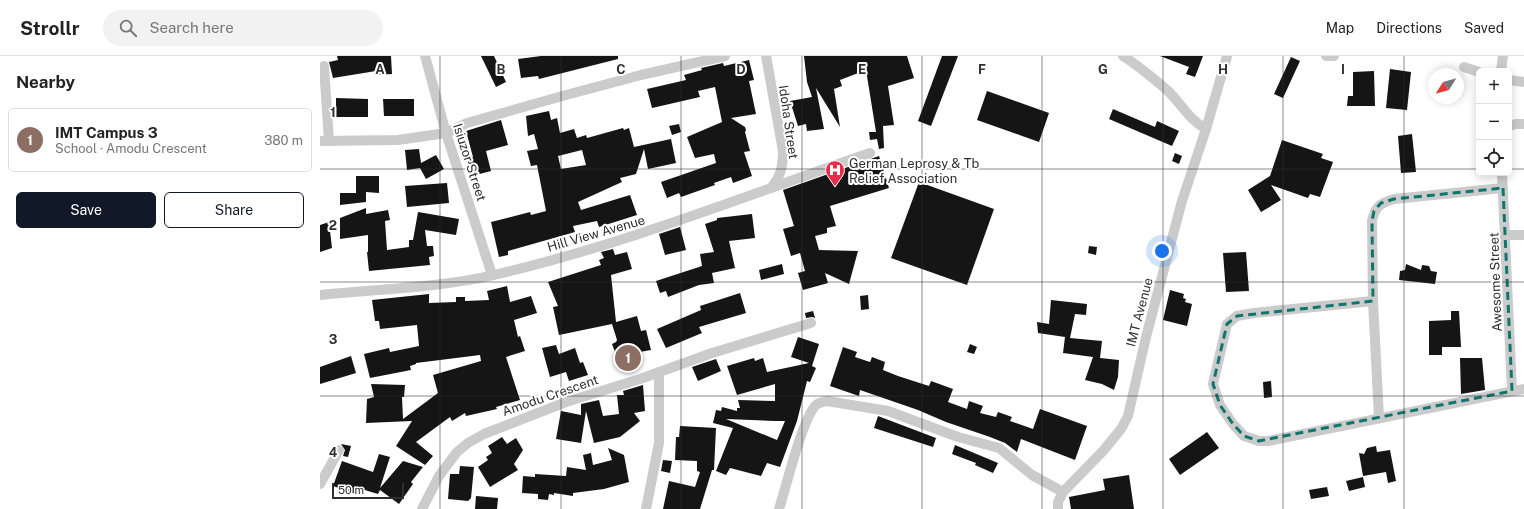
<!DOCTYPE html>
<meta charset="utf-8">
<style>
:root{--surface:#fff;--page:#f2f2f2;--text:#222;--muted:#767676;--line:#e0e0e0;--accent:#111827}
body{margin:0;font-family:"Public Sans",sans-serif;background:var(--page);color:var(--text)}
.controls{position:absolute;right:12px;top:12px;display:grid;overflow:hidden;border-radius:6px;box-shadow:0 2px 10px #0003}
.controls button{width:36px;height:36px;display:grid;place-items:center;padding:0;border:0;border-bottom:1px solid var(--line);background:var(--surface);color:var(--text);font:20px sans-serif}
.compass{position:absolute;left:1108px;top:12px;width:36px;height:36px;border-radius:50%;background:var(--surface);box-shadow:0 2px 10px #0003;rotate:233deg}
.scale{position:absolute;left:12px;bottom:10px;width:72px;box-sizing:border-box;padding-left:4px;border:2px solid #2e2e2e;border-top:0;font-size:11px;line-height:14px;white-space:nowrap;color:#2e2e2e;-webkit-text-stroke:3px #fff;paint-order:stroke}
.you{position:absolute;left:842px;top:195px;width:14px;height:14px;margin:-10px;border:3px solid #fff;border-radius:50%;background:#1a73e8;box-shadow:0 0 0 6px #1a73e833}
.badge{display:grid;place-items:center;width:26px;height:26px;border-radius:50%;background:var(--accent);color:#fff;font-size:13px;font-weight:700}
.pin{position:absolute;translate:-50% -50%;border:2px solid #fff;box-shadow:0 1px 4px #0006}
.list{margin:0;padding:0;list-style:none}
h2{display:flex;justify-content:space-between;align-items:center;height:52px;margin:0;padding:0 16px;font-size:17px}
h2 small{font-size:13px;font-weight:400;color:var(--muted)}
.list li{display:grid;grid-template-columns:26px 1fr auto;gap:12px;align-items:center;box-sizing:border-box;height:64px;margin:0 8px 8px;padding:0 8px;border:1px solid var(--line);border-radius:6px}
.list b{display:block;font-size:15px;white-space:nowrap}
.list p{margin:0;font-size:13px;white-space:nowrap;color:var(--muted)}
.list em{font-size:13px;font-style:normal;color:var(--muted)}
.actions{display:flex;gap:8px;padding:12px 16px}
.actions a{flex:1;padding:9px 0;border:1px solid var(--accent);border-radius:6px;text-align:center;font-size:14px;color:var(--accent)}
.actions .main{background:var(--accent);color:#fff}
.icon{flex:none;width:22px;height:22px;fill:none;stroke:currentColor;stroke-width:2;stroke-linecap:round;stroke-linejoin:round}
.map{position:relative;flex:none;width:1204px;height:453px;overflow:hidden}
header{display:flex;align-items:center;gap:24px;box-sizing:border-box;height:56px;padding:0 20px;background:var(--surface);border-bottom:1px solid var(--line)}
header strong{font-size:19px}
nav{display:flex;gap:22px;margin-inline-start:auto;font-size:14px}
.search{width:280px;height:36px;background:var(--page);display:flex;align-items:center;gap:10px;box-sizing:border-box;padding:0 14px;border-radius:22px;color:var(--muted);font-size:15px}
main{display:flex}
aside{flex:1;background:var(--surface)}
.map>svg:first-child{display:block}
</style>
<header>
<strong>Strollr</strong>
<div class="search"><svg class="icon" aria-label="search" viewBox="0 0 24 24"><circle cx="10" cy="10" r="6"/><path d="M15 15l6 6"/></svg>Search here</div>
<nav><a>Map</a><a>Directions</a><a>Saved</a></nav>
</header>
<main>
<aside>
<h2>Nearby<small></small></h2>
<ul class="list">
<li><span class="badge" style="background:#8d6e63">1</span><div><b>IMT Campus 3</b><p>School · Amodu Crescent</p></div><em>380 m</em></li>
</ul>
<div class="actions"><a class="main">Save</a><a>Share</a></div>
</aside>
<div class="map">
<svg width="1204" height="453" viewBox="0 0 1204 453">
<rect width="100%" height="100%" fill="#fff"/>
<g fill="#151515" fill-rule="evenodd">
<polygon points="17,0 71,0 72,18 56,19 56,15 13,22 9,6 18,4"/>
<polygon points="161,0 174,0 186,26 176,31"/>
<polygon points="221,0 298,0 298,3 219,23 218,20 201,22 198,3"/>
<polygon points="484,0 587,0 594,22 568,30 574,69 563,70 564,92 559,93 557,83 550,84 549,76 556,76 546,14 520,24 522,30 514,33 520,71 496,32 504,73 487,75 486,68 478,70 470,45 492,41 487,26"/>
<polygon points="622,0 638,0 611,70 598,65"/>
<polygon points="840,0 883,0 875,21 866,18 869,11"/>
<polygon points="971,1 980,5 963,42 954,38"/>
<polygon points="429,4 434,24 429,25 436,58 411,62 425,71 426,74 425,76 430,95 424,96 432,120 413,127 411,121 394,127 395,129 361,141 359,137 347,142 341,126 396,107 394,98 375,102 367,81 402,66 395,31 378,35 380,41 332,52 327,33 366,24 364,19 382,14 381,12 403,7 404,10"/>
<polygon points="1070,13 1091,16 1087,54 1066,52"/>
<polygon points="1054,15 1055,50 1027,50 1028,40 1033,40 1033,16"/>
<polygon points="667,35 729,57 719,86 657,64"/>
<polygon points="16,42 48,43 48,61 16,61"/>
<polygon points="63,43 94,43 94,60 64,60"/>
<polygon points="793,53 835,71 837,65 859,75 852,90 789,63"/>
<path d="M229,55L231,64L237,62L240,77L254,73L257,82L266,79L267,82L303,72L304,74L309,72L314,91L351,83L356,107L328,113L324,93L316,118L300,122L302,126L258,146L261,154L310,139L317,159L279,171L277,165L253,170L255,176L188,195V199L179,201L171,166L210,156L211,159L226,155L217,109L211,110L207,95L218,93L214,78L208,80L206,60ZM262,94L266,109L241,113L238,100Z"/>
<polygon points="181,64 188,89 166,95 171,115 152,120 147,102 153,101 146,75"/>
<polygon points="359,68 361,76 352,79 349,70"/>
<polygon points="1092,78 1096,116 1081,117 1078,80"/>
<polygon points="962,84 1003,98 1001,102 1013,106 1000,141 990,138 988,142 951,129 961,144 941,156 928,134 950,120"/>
<polygon points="99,93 101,107 116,99 124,113 106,123 100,112 87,114 85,94"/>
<polygon points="855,97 862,100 859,108 852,105"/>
<polygon points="559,100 569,132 510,150 516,170 507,172 507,177 495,180 499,194 538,195 529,228 505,217 508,227 483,234 478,217 485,215 480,197 471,200 463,173 474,170 463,134"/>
<polygon points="36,120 59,120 59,137 46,136 46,146 20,149 20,137 36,137"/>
<polygon points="599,126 674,153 647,229 571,202"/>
<polygon points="127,127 129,147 87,151 85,130"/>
<polygon points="46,152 46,158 68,154 70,164 65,165 67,194 89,191 89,184 93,184 98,156 139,163 136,179 105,174 107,190 113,190 114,200 109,201 110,209 49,215 47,196 48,196 48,179 20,183 20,162"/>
<polygon points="432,158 435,182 409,185 415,212 392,217 394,227 379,229 348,241 346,235 340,237 336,225 382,210 380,198 394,196 385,168 397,164 397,162"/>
<polygon points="9,166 12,192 0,196 0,169"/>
<polygon points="360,171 366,194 345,199 339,178"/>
<polygon points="769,190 777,191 776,199 768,197"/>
<polygon points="293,193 295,199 307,196 312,213 291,219 296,266 317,260 321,275 326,274 331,294 314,297 314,300 305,301 303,299 297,301 292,288 296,286 297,284 292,268 239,279 233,251 238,250 228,226 281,209 279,204 284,202 281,196"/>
<polygon points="926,196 929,235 906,236 903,197"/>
<polygon points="462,208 464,218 441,224 439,214"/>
<polygon points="1086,208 1101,214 1102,209 1109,210 1111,215 1117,216 1115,228 1079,224 1080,215 1085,214"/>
<polygon points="187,230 190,246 211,240 217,257 194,264 198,281 200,280 205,295 186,301 200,344 176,351 177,353 146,360 145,357 132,365 130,361 96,386 113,400 105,409 76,390 92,365 46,367 47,343 54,341 51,328 85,329 84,341 82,341 83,363 118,337 113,319 161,305 160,299 96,307 96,308 90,310 91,314 50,322 44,298 69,292 70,296 99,290 97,269 60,273 59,265 55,265 52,244 109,238 109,247 136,246 136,241 145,241 145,245 169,244 167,235"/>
<polygon points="850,234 864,238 863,242 866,243 865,246 872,248 867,270 843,264"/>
<polygon points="420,237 426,257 379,271 382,277 346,292 337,273 381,254 380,250"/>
<polygon points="548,239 549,253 541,254 540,240"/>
<polygon points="731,244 767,248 766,259 755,258 750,282 782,285 780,302 799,304 798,321 794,334 782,328 765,324 773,301 743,297 745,281 718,277 717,266 729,268"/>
<polygon points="493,255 495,262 492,261 486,262 485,257"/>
<polygon points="1131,255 1139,255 1141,291 1122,291 1122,299 1109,299 1109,265 1131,264"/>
<path d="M478,281L499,288L492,310L496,312L490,326L487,325L477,365L460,411L447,407L441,420L410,412L406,419L396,415L413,372L393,367L396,354L401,355L402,351L417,355V352H420L418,344L455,345V328L417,339L407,310L434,302L435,305L443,302L447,316L489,307L471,301ZM406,363L455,365H465L457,384Z"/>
<polygon points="650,288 657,291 654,298 647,296"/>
<polygon points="236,289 239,298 255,292 260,307 263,306 268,319 249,325 246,316 230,321 222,292"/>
<polygon points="523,291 537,296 535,301 550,306 552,301 565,306 563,314 578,320 609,330 611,325 633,333 628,346 647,353 649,345 663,350 660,357 676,361 678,356 692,361 690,365 713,373 720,353 767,370 755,404 701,383 697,396 685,387 670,381 626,366 598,354 540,334 539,340 510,330"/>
<polygon points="31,300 36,317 0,328 0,311"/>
<polygon points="1140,302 1162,302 1165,334 1141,338"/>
<polygon points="396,303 401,315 378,325 372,311"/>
<polygon points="951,325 952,341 944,342 943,326"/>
<polygon points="323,329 325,355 314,357 320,365 300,381 274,387 266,355 261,387 236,383 241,355 261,359 261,348 279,344 283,360 299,358 297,339 304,339 303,335"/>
<polygon points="558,360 616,382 613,391 554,372"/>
<polygon points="360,370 396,372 394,414 392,414 380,453 343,453 349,425 375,431 380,416 377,415 377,405 355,404 356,381 359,381"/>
<polygon points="887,376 899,392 860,419 849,403"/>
<polygon points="182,381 187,388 196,382 203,394 194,408 198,414 170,431 158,411 168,404 166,401 172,397 168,390"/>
<polygon points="21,388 31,390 28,401 23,400 25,394"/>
<polygon points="635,389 678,407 673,417 655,409 656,407 632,398"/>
<polygon points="1056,390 1057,396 1070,394 1076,425 1068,427 1066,416 1043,420 1039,397 1044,398 1047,392"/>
<polygon points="288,392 304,399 309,426 284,433 253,437 253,440 234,437 234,439 229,438 228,444 218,443 218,438 202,437 203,420 215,421 215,418 246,420 247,411 266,414 263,399 271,397 273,409 292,404"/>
<polygon points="59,398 70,401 60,432 83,405 103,411 91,426 93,428 79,448 60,434 58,438 38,432 36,438 13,430 22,405 53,416"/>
<polygon points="343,404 352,405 350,417 341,415"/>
<polygon points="140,410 154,411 151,442 148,445 128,443 130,418 139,418"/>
<polygon points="809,419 814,453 751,453 749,441 785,434 783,423"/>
<polygon points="1043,421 1045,431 1029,435 1026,425"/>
<polygon points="1007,431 1009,440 991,443 989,434"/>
<polygon points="156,440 178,442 177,453 155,453"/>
</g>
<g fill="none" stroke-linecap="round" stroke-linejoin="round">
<g stroke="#cbcbcb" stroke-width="10">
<polyline points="105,0 126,77 172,219"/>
<path d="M446,0L463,95C463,110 461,120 451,132"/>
<path d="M803,0C819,10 833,22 847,34C861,47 869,64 886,73"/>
<polyline points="1006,0 1014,0"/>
<polyline points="4,10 9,85"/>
<polyline points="1144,11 1159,16"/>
<polyline points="1181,15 1183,0"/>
<polyline points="1189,24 1204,26"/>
<polyline points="1189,70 1196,68 1204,68"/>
<polyline points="0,85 78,84 126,77 147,67 246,39 321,19 405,0"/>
<polyline points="1182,117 1192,335"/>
<polyline points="1186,179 1204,179"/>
<path d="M0,239C57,233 118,232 174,219C303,189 425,140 550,97"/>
<polyline points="1053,245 934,257 917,260 907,268 893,328 900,349 913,368 924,380 939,385 948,385 1204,333"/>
<path d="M1059,362L1053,245L1052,165C1055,151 1060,147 1074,143L1183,132"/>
<polyline points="0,428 19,394"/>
<polyline points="102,453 119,420 137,396 148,387 164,378 246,346 320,323 392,297 491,267"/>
<polyline points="326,453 339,387 339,316"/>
<path d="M459,453C466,432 482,363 496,349C499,346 503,346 507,345L568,355L638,381L679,392L712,419L743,436"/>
<polyline points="738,453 738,446 743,436 783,395 801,373 808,360 826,281 862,145 886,73 907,0"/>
</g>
</g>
<path fill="none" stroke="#0f766e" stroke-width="3" stroke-dasharray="8 5" stroke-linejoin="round" d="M1183,132L1192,335L939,385L924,380L913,368L900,349L893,328L907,268L917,260L1053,245L1052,165L1054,155L1061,147L1074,143Z"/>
<path fill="none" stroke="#2e2e2e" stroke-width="1" stroke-opacity="0.55" d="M120,0V453M241,0V453M361,0V453M482,0V453M602,0V453M722,0V453M843,0V453M963,0V453M1084,0V453M0,113H1159M1189,113H1204M0,226H1204M0,340H1204"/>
<defs>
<g id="hospital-pin" transform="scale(1)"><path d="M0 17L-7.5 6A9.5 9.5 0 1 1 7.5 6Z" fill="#e92d49" stroke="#fff"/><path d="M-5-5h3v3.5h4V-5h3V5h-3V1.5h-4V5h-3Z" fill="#fff"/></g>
</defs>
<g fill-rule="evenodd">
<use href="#hospital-pin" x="515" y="114"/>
</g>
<g text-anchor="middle" stroke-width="4" stroke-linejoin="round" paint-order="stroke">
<g font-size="13" fill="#2e2e2e" stroke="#fff">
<text transform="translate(469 66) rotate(82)" y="5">Idoha Street</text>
<text transform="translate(150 106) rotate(72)" y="5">Isiuzor Street</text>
<text transform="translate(276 177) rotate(-16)" y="5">Hill View Avenue</text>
<text transform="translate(1175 226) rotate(-92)" y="5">Awesome Street</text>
<text transform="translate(819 256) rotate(-75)" y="5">IMT Avenue</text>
<text transform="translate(230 339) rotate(-19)" y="5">Amodu Crescent</text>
</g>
<g font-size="13" fill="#2e2e2e" stroke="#fff" text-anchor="start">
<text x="529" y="112">German Leprosy &amp; Tb<tspan x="529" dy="15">Relief Association</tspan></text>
</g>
</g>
<g font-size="13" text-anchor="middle" font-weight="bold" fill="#2e2e2e" stroke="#fff" stroke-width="4" stroke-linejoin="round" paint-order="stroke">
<text x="60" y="18">A</text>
<text x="181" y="18">B</text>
<text x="301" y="18">C</text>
<text x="421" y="18">D</text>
<text x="542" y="18">E</text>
<text x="662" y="18">F</text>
<text x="783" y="18">G</text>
<text x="903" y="18">H</text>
<text x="1023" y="18">I</text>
<text x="13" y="61">1</text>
<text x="13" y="174">2</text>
<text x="13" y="288">3</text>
<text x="13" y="401">4</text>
</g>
</svg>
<div class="controls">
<button>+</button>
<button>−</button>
<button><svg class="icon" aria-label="locate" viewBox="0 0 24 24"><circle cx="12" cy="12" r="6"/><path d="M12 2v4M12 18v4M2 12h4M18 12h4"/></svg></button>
</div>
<svg class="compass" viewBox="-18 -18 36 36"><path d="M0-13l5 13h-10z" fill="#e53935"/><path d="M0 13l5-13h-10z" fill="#767676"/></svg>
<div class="scale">50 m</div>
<div class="you"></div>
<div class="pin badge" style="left:308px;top:302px;background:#8d6e63">1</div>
</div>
</main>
